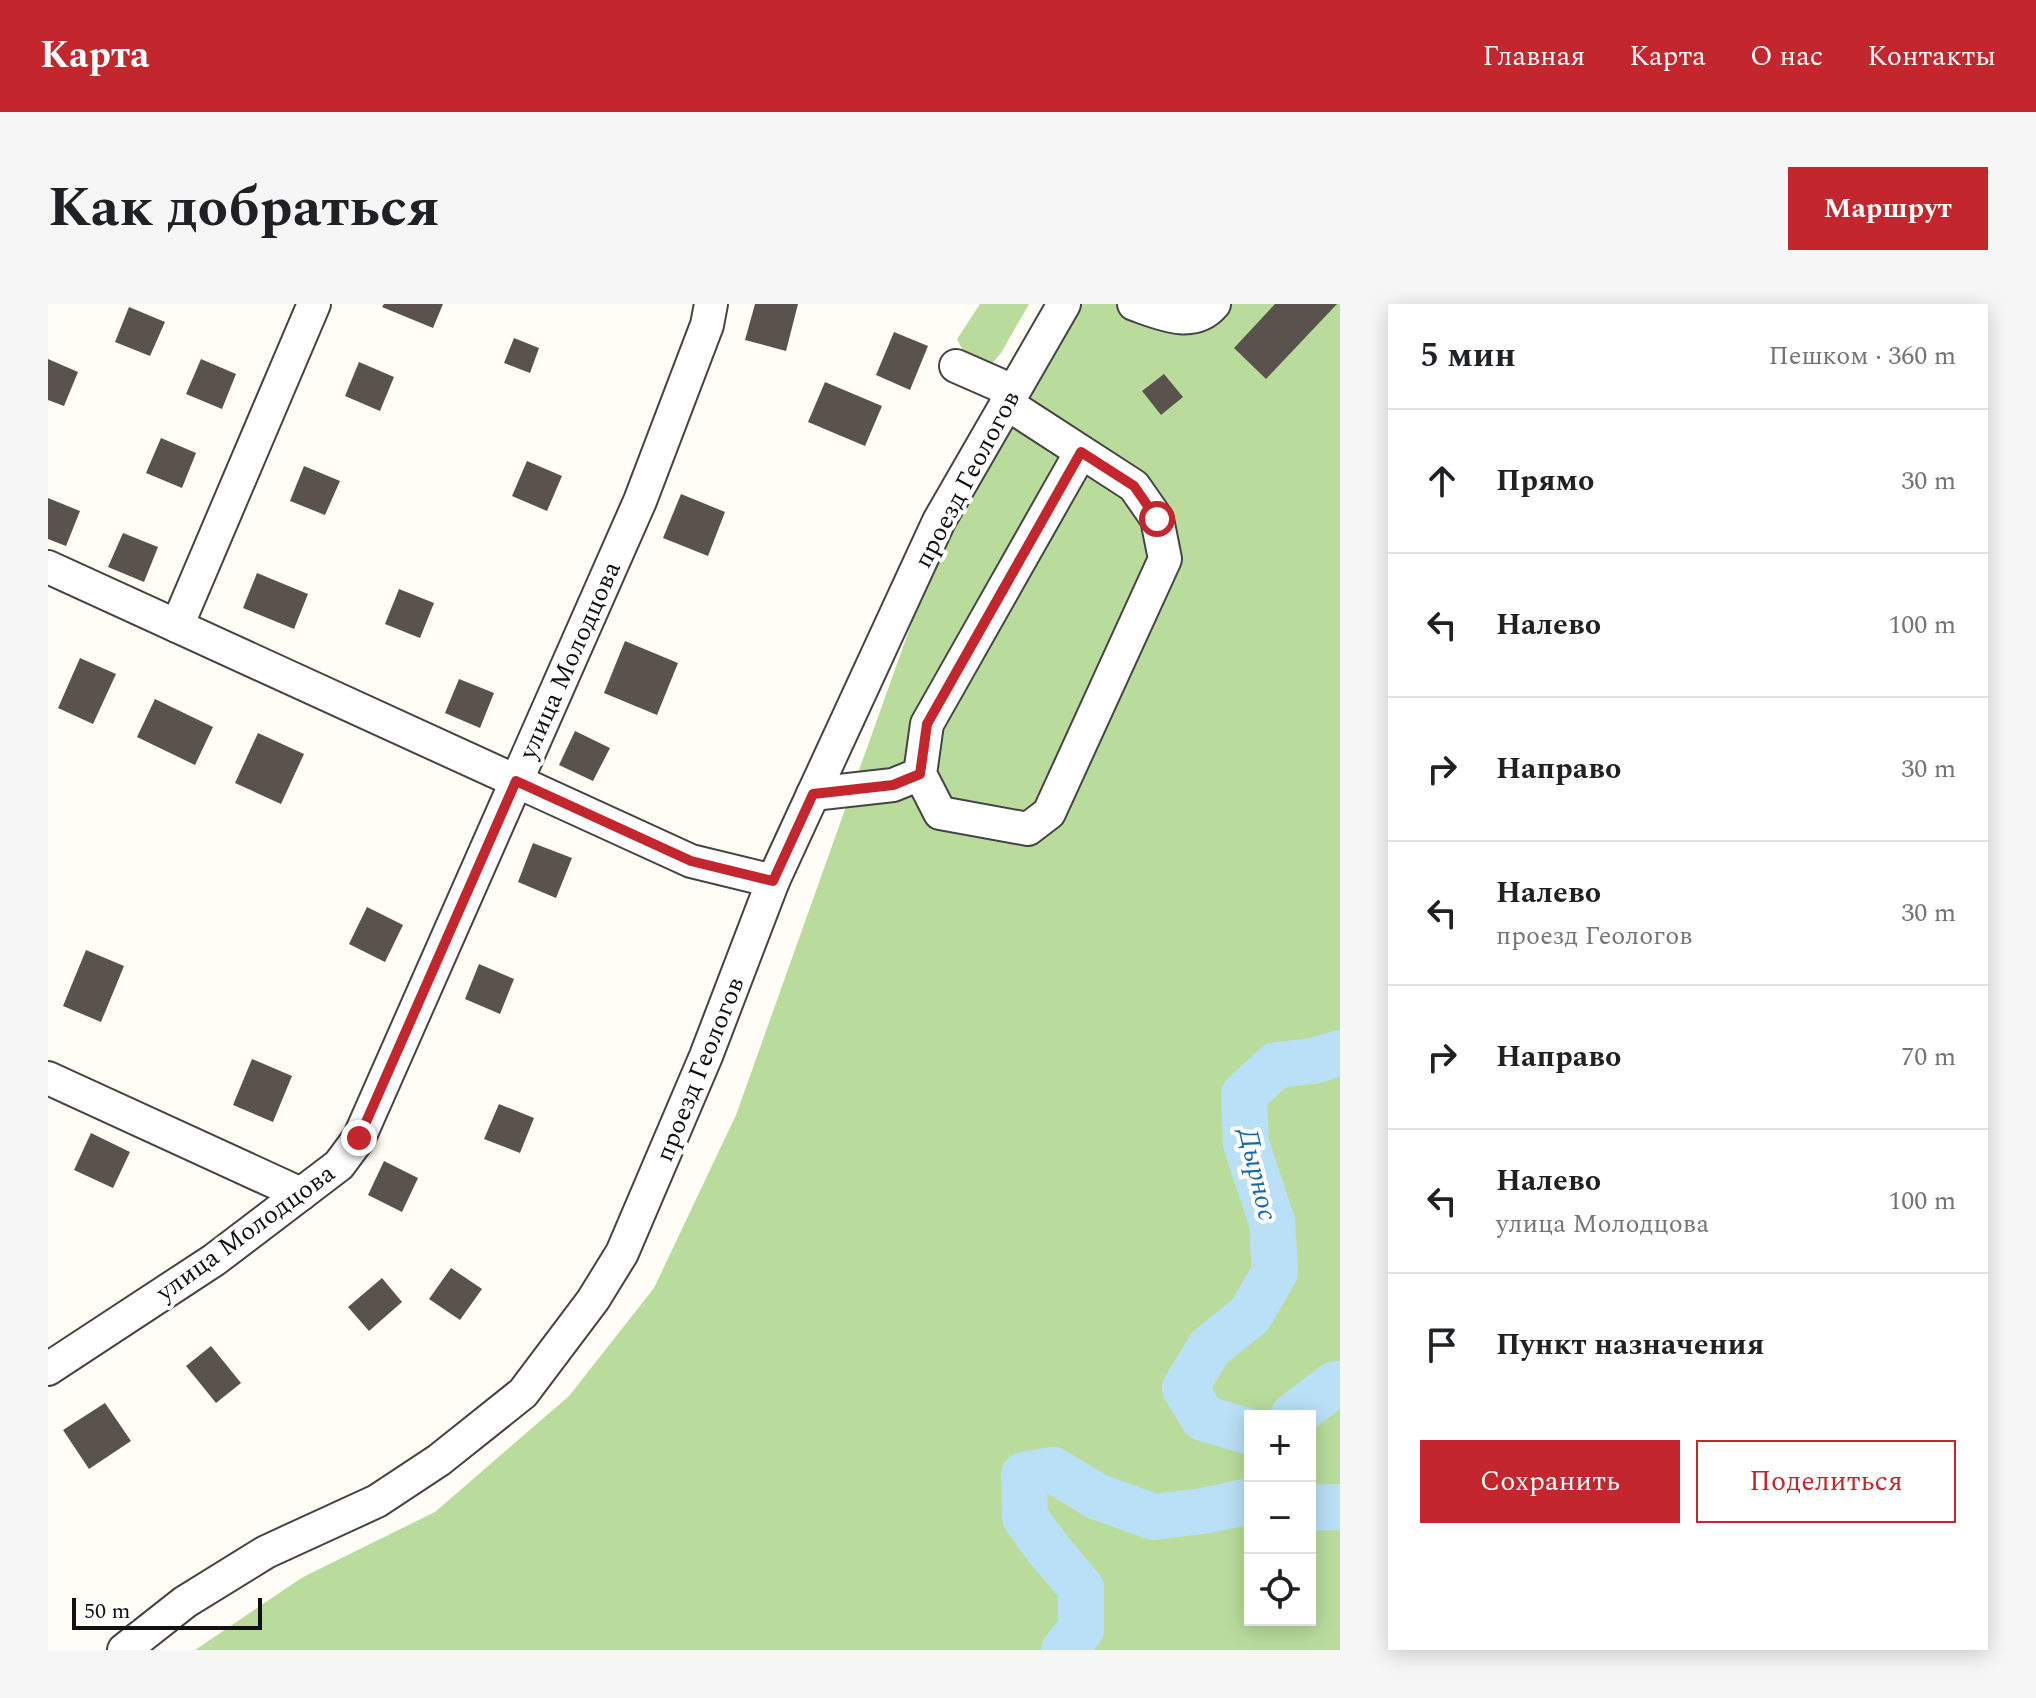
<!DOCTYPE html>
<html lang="ru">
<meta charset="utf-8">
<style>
:root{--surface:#fff;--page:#f6f6f6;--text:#202124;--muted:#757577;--line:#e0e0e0;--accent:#c4262e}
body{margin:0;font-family:Spectral,serif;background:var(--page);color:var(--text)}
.controls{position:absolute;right:24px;bottom:24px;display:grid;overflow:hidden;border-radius:0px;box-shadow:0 4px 20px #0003}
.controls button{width:72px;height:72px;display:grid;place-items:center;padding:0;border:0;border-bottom:2px solid var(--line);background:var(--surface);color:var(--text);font:40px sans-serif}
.scale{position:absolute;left:24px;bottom:20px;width:190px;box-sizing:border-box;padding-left:8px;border:4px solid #111;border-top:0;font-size:22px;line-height:28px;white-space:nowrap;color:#111;-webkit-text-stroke:6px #fff;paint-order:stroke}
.stop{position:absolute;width:24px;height:24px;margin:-18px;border:6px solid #c4262e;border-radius:50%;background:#fff}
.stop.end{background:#c4262e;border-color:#fff;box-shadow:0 2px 8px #0008}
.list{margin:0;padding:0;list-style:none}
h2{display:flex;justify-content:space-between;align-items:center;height:104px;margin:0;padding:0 32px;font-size:34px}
h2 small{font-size:26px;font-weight:400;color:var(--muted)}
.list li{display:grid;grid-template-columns:52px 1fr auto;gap:24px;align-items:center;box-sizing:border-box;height:144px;padding:0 32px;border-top:2px solid var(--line)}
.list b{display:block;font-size:30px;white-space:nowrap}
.list p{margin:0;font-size:26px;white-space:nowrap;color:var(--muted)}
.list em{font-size:26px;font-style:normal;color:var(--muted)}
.actions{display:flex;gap:16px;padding:24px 32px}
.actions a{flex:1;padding:18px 0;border:2px solid var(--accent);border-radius:0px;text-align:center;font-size:28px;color:var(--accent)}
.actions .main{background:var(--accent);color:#fff}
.icon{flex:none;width:44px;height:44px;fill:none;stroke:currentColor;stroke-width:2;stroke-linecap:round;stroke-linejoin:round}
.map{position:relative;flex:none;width:1292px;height:1346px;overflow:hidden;border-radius:0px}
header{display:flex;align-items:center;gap:48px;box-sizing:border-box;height:112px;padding:0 40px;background:var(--accent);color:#fff}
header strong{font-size:38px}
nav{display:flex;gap:44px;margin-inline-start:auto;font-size:28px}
.intro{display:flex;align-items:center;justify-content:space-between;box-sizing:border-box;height:192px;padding:0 48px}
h1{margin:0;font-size:56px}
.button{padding:20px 36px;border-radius:0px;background:var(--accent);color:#fff;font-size:28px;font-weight:700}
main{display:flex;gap:48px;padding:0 48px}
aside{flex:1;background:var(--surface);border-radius:0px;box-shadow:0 4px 20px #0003}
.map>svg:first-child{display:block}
</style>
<header>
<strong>Карта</strong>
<nav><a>Главная</a><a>Карта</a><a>О нас</a><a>Контакты</a></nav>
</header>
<div class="intro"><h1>Как добраться</h1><a class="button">Маршрут</a></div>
<main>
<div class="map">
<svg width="1292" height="1346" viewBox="0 0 1292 1346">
<rect width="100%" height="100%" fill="#fffdf5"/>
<g fill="#b9dc9c" fill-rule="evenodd">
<polygon points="932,0 981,0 953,49 940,64 918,53 909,35"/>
<path d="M1001,0H1292V1346H147L255,1273L387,1208L521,1092L606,984L688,811L941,102ZM1202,1112H1262V1316H1202Z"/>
</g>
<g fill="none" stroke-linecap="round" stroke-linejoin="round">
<g stroke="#b9e0f7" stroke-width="46">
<polyline points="1245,1112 1287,1080 1292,1081"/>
<polyline points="1202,1128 1155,1114 1137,1084 1162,1043 1202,1011 1227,968 1224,918 1198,840 1196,791 1228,761 1265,757 1292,749"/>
<polyline points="1262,1204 1292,1203"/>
<polyline points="1016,1346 1033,1325 1033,1284 1000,1245 977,1213 976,1171 1005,1166 1050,1193 1106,1213 1155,1207 1202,1197"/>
</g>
</g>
<g fill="#5a524d">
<polygon points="336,0 395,0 385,24 334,3"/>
<polygon points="707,0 750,0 738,47 697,36"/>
<polygon points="1227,0 1289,0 1218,75 1186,44"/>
<polygon points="81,3 117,18 102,52 67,38"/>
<polygon points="846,28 880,42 862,86 828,71"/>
<polygon points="466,34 491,44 482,69 456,59"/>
<polygon points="0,55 30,68 16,102 0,96"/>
<polygon points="153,55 188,70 174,105 138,90"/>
<polygon points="311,58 346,73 332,107 297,92"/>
<polygon points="1116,70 1135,93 1113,111 1094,87"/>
<polygon points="777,78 834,102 817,142 760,118"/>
<polygon points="113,134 148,149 134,184 98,169"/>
<polygon points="479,157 514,172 499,207 464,192"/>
<polygon points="256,162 292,177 277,211 242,197"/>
<polygon points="633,190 677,208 660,252 615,234"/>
<polygon points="0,194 32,207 18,242 0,235"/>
<polygon points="75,229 110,243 96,278 60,263"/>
<polygon points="209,269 260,290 246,325 195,304"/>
<polygon points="351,285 386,299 372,334 337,320"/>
<polygon points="577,337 630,359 609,411 556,389"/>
<polygon points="32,354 68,370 45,420 10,404"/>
<polygon points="411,375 446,389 432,424 397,409"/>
<polygon points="107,395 165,423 147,461 89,433"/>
<polygon points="527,427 562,444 545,477 511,461"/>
<polygon points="210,429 256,450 233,500 187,479"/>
<polygon points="485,539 524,554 508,594 470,578"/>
<polygon points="319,603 355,621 337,658 301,640"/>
<polygon points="38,646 76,662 53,718 15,702"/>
<polygon points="431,660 466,675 452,710 417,695"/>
<polygon points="204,755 244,772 225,818 185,801"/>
<polygon points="451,800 486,814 472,849 436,835"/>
<polygon points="43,829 82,848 65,884 26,866"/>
<polygon points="336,857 370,874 354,908 320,891"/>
<polygon points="403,964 434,985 412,1016 381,995"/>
<polygon points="334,974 354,998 321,1027 300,1003"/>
<polygon points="163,1042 193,1079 168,1099 138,1062"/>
<polygon points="57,1099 83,1137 41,1165 15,1126"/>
</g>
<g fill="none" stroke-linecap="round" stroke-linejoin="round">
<g stroke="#444" stroke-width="36">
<g id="minor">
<path d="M1086,0C1112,9 1145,25 1166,0"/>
<polyline points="908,62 965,87"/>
<polyline points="958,99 1086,182 1109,215 1117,255 1001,509 980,525 892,509 872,470 879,420 1033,148"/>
<polyline points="0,263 643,557 725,577"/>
<polyline points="129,322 266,0"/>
<polyline points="765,490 845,481 872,470"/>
<polyline points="0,774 253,890"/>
<polyline points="0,1065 166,956 291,861 311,834 592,197 659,21 663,0"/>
<polyline points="76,1346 137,1298 218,1248 329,1197 391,1156 475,1089 545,996 574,949 658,752 725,577 891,217 1016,0"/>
</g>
</g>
<use href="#minor" stroke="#fff" stroke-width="32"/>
</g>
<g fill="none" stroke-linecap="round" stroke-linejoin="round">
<polyline stroke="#c4262e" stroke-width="10" points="311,834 468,477 643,557 725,577 765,490 845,481 872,470 879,420 1033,148 1086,182 1109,215"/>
</g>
<g text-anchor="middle" stroke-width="8" stroke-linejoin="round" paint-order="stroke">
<g font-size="26" fill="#111" stroke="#fff">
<text transform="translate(918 175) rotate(-62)" y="9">проезд Геологов</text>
<text transform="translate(521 356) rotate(-66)" y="9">улица Молодцова</text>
<text transform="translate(651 765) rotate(-68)" y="9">проезд Геологов</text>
<text transform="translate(197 928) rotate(-36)" y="9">улица Молодцова</text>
</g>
<g font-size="28" font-style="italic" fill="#1768a6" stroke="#fff">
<text transform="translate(1211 870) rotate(77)" y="10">Дырнос</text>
</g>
</g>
</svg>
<div class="controls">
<button>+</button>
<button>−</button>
<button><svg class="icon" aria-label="locate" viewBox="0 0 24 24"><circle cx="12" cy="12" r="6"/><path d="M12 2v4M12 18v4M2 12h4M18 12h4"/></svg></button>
</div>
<div class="scale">50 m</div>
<div class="stop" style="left:1109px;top:215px"></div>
<div class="stop end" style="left:311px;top:834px"></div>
</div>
<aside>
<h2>5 мин<small>Пешком · 360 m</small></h2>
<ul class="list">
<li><svg class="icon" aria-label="ahead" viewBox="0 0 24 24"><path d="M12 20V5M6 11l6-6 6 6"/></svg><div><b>Прямо</b></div><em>30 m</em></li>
<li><svg class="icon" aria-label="left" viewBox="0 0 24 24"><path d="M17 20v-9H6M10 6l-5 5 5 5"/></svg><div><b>Налево</b></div><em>100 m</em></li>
<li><svg class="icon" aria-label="right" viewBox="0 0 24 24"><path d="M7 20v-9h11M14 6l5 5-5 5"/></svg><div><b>Направо</b></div><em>30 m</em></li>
<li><svg class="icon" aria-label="left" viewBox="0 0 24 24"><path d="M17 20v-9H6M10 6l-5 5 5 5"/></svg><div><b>Налево</b><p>проезд Геологов</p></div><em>30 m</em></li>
<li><svg class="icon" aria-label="right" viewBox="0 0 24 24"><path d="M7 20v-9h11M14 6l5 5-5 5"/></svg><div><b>Направо</b></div><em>70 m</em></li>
<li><svg class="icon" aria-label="left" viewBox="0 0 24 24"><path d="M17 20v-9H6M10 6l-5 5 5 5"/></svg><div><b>Налево</b><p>улица Молодцова</p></div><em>100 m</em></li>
<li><svg class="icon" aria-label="arrive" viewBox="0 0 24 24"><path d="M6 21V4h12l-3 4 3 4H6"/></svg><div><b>Пункт назначения</b></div></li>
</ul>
<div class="actions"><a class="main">Сохранить</a><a>Поделиться</a></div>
</aside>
</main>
